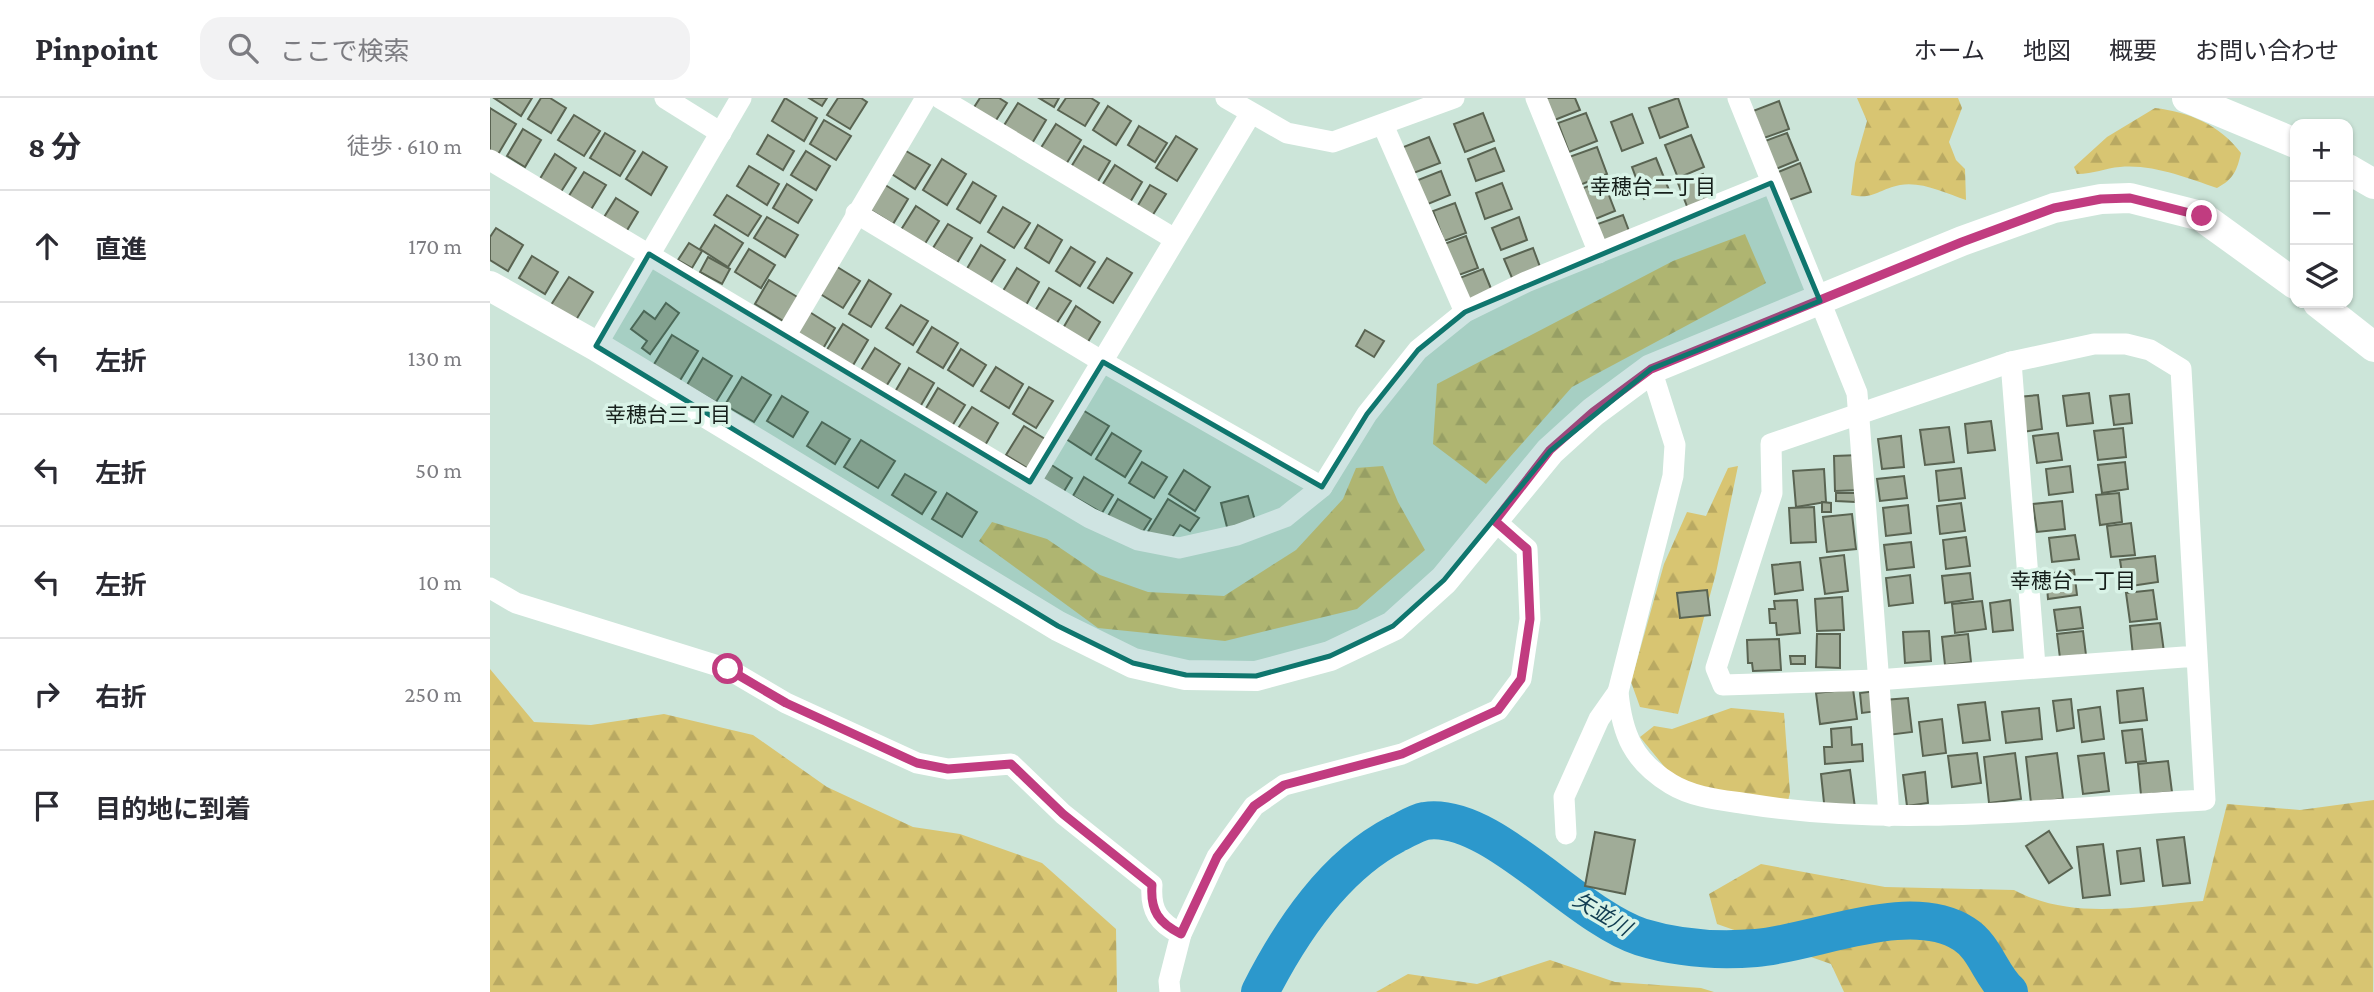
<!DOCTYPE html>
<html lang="ja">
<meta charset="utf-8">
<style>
:root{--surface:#fff;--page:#f2f2f3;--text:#2b2b33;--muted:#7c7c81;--line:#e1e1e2}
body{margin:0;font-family:"Crimson Pro","Noto Sans JP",serif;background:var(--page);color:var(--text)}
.controls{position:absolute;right:21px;top:21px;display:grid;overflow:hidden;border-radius:14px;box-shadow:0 2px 5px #0004}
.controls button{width:63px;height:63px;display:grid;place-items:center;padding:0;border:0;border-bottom:2px solid var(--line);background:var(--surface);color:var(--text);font:35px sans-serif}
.stop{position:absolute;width:21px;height:21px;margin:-16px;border:5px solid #c13c80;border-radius:50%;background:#fff}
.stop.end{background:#c13c80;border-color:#fff;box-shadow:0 2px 7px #0008}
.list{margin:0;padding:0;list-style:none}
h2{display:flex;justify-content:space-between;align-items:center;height:91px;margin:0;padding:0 28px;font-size:30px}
h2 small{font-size:23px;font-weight:400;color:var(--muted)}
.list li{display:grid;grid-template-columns:46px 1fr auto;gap:21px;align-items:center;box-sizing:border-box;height:112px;padding:0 28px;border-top:2px solid var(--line)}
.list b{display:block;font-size:26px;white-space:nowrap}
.list em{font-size:23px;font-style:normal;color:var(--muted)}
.icon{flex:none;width:38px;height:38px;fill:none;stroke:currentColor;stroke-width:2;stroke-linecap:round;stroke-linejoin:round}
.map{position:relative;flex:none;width:1884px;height:894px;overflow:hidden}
header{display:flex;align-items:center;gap:42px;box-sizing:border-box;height:98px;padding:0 35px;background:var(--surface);border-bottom:2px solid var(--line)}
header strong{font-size:33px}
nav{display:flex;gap:38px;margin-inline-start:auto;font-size:24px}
.search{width:490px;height:63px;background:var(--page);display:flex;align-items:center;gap:18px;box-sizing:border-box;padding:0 24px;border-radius:21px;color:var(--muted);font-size:26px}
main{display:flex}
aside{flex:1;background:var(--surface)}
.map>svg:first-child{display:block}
</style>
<header>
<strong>Pinpoint</strong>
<div class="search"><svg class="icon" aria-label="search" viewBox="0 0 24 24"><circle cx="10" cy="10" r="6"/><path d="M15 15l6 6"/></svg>ここで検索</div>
<nav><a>ホーム</a><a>地図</a><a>概要</a><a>お問い合わせ</a></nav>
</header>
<main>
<aside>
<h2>8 分<small>徒歩 · 610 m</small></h2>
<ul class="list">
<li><svg class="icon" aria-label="ahead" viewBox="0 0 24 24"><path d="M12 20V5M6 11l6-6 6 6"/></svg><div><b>直進</b></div><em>170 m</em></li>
<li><svg class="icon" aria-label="left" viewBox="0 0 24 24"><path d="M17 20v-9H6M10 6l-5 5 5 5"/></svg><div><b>左折</b></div><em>130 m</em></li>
<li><svg class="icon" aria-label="left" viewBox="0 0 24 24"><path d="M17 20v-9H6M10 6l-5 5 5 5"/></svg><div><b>左折</b></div><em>50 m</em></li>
<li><svg class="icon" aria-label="left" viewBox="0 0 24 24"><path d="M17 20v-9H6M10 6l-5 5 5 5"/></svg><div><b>左折</b></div><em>10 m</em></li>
<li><svg class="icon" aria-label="right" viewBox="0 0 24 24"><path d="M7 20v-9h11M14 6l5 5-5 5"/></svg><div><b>右折</b></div><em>250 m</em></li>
<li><svg class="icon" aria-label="arrive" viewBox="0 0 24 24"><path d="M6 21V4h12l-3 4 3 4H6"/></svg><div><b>目的地に到着</b></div></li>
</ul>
</aside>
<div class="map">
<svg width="1884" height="894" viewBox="0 0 1884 894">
<defs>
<pattern id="forest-firs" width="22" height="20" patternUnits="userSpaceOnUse" patternTransform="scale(1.75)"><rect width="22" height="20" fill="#d8c572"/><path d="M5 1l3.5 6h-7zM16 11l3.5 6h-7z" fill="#b9a962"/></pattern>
</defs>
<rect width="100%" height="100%" fill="#cce5d9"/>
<g fill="url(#forest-firs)">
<path d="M1367,0H1468L1472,10L1459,44L1466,62L1475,71L1476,102C1456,95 1431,83 1410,87C1389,91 1384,102 1361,97L1365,65L1377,23Z"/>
<path d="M1665,10C1699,14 1730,27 1751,55C1747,72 1744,81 1727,90C1697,80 1663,66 1630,69C1615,70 1604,76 1587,76L1584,69L1617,39Z"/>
<polygon points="1255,136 1276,185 1082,289 996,386 943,346 947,286 1183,163"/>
<polygon points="893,368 908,404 935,452 867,511 735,543 608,530 489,443 502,424 557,441 610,477 658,494 734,498 806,452 853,401 866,370"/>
<polygon points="1248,368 1226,475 1188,616 1150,609 1141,584 1174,466 1197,414 1216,418 1238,370"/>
<polygon points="0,571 44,624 101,627 174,616 263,637 337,689 423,729 470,736 552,765 626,831 627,894 0,894"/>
<polygon points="1241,610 1294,615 1300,695 1295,714 1205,706 1150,639 1164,628 1182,631"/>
<path d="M1884,702L1883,894H1354L1341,866L1227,826L1219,796L1271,766L1395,789L1524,792C1582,823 1650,808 1713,803L1737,706L1810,712Z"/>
<polygon points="1060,862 1125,884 1211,890 1224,894 886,894 918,876 987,886"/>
</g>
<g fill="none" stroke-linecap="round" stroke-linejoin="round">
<path stroke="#2c98cc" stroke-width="38" d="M770,894C801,833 844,768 906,736C915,732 925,725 935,723C1001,713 1084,817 1151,839C1187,850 1229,853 1266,850C1326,845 1419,801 1474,836C1495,849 1501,878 1519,894"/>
</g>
<g fill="#a0ac98" stroke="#5a6452" stroke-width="2">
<polygon points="4,0 42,0 31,18"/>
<polygon points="51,0 60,0 76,10 61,35 38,21"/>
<polygon points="295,0 327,20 314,43 282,23"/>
<polygon points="319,0 337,0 332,8"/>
<polygon points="348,0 371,0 377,4 360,31 337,17"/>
<polygon points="490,0 509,0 517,5 503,27 481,14"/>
<polygon points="549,0 569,0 564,9"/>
<polygon points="576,0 601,0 609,5 595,28 568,12"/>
<polygon points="1055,0 1085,0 1090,12 1057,25"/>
<polygon points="1188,0 1198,29 1170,40 1159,10"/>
<polygon points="1289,3 1299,31 1274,40 1263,13"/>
<polygon points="528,5 556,22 541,47 513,29"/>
<polygon points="618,8 641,23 626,47 603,32"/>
<polygon points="0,10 26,26 7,58 0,53"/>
<polygon points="993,15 1004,43 975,54 964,26"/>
<polygon points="1096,15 1107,43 1079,54 1068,25"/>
<polygon points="1142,16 1153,45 1132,53 1121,24"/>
<polygon points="84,17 110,33 94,58 68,42"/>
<polygon points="334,22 361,38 346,62 320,46"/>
<polygon points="566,26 591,42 575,68 549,53"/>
<polygon points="649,28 677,45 665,64 638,47"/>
<polygon points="33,31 51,42 35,69 17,58"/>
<polygon points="115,35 145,53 130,78 100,60"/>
<polygon points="1297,35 1308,62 1286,71 1275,43"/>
<polygon points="278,37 304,53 293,72 267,56"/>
<polygon points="1201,37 1214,69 1188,80 1175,47"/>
<polygon points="686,38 707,51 687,83 666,70"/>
<polygon points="939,39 950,65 921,76 911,50"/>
<polygon points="594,48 620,63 607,85 581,69"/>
<polygon points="1107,49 1117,76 1090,87 1079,59"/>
<polygon points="411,50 440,67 425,91 397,73"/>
<polygon points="1005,50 1014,73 986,83 978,61"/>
<polygon points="316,53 340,68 326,92 301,77"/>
<polygon points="153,54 177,69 161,97 136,81"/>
<polygon points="65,56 86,70 69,97 48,84"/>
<polygon points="1166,60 1179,92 1154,101 1142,69"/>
<polygon points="452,61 476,76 457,107 433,92"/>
<polygon points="1310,65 1321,94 1296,103 1286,75"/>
<polygon points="625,67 652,84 639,106 611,89"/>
<polygon points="259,68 289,86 277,107 247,88"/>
<polygon points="951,73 960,97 933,108 923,84"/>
<polygon points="94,74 116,87 97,118 75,104"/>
<polygon points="1213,76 1225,107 1200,116 1188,85"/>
<polygon points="1113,82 1125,113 1098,124 1086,93"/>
<polygon points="483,84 506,98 490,125 467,111"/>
<polygon points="392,85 418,101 403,126 377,110"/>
<polygon points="1012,85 1022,111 995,121 986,95"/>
<polygon points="297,86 322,102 308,125 283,110"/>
<polygon points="660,87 676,96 659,123 644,114"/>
<polygon points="237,97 271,118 258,138 224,117"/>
<polygon points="126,100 148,114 133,139 111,124"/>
<polygon points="965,105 976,135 954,143 943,113"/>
<polygon points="426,108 449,123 433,149 409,135"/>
<polygon points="513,109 540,125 524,150 498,134"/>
<polygon points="1133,117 1142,141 1111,152 1102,128"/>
<polygon points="277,119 308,137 295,159 264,140"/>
<polygon points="1029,119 1037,142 1011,152 1002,130"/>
<polygon points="458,126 482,140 467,165 443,150"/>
<polygon points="225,127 253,145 238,169 210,151"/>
<polygon points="548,127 572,142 559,165 535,150"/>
<polygon points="6,130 33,147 18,173 0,162 0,139"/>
<polygon points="976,138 988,170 966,178 954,146"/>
<polygon points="199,145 212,153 202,170 188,162"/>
<polygon points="491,147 515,162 498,189 475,174"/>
<polygon points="581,149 605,164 590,188 566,173"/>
<polygon points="1043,150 1053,177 1025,187 1014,161"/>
<polygon points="259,151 285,167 271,190 245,174"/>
<polygon points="42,158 68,174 55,196 29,180"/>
<polygon points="218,159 240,171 232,186 210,174"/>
<polygon points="617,160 642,175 623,205 598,190"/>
<polygon points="344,167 370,183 353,210 327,194"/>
<polygon points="527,170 549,184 536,207 513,193"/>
<polygon points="993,171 1004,198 977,208 967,181"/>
<polygon points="79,179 103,194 86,222 61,207"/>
<polygon points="279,182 309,200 295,224 265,206"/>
<polygon points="379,182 401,196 381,229 359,216"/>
<polygon points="559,190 581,203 563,231 542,218"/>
<polygon points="176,205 189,215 160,256 152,250 157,243 141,231 154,213 165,221"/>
<polygon points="411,207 438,223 423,247 396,230"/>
<polygon points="586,208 610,224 596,247 572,232"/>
<polygon points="318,213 345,230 331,254 304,237"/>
<polygon points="353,226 378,242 359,274 333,258"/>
<polygon points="442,229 468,245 453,270 427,254"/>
<polygon points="875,232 894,243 884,259 866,248"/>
<polygon points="182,237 208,253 189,284 163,268"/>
<polygon points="385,250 410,266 392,295 367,279"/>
<polygon points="471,251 496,267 483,288 458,272"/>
<polygon points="213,260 242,278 226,304 197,287"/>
<polygon points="506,269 533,286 519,310 491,293"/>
<polygon points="419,270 444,285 427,314 402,299"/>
<polygon points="252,279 281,297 264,324 235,307"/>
<polygon points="539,289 563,303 546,330 523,316"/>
<polygon points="448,290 475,307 459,333 432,317"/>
<polygon points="1599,295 1603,325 1577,328 1573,298"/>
<polygon points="1639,296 1642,325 1624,327 1620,298"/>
<polygon points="1548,297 1552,331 1532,334 1528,299"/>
<polygon points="292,298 318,314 303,339 277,323"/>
<polygon points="482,309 508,325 494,349 467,332"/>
<polygon points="591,311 619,328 601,357 573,339"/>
<polygon points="1501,323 1505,352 1478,355 1475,326"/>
<polygon points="332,324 360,341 345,366 317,348"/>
<polygon points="534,328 560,344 542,373 516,357"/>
<polygon points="1459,329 1464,364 1435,367 1430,332"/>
<polygon points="1633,330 1636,359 1608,362 1604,333"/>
<polygon points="622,335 651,353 635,379 606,361"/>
<polygon points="1568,335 1572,362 1547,365 1543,338"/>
<polygon points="1411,338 1414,369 1392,371 1388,341"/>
<polygon points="371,342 405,363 388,390 354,369"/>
<polygon points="1370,357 1371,392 1345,393 1344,358"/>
<polygon points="652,364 677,379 664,400 639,385"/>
<polygon points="1635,364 1638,391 1612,395 1608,367"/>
<polygon points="560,366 582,380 570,400 547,387"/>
<polygon points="1580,368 1583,394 1559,397 1556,371"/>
<polygon points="1471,370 1475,400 1449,403 1446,373"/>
<polygon points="1334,371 1336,404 1306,409 1303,373"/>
<polygon points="694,372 720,389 705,413 679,396"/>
<polygon points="415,376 446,394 432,416 402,397"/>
<polygon points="1414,378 1417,400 1390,403 1387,381"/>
<polygon points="594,379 623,397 612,415 583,398"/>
<polygon points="457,395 487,414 472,439 442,421"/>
<polygon points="1346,395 1365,395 1365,404 1346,403"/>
<polygon points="1629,395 1632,424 1610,427 1606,397"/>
<polygon points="758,398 766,426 738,433 731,405"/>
<polygon points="628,401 661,421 650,438 618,418"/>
<polygon points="678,401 709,420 700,433 690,427 676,449 656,437"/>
<polygon points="1572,403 1575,431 1547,434 1543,406"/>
<polygon points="1332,404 1341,405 1341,414 1332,414"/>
<polygon points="1471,405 1475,433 1450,436 1447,408"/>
<polygon points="1418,407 1421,435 1396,438 1393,410"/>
<polygon points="1324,409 1326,444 1301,445 1299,410"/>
<polygon points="1362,416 1366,451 1337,454 1333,419"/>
<polygon points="1641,425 1645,457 1621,459 1617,428"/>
<polygon points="1585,437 1589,461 1562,464 1559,440"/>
<polygon points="1476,439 1480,468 1456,471 1453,442"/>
<polygon points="1421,444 1424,469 1397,472 1394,447"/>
<polygon points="1354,457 1358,493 1335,496 1330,460"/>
<polygon points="1665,458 1668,484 1634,489 1630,462"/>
<polygon points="1310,464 1313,492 1285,496 1282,467"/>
<polygon points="1584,472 1587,497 1558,501 1556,476"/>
<polygon points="1480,475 1483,501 1455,505 1452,478"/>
<polygon points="1420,477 1423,505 1399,508 1396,480"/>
<polygon points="1217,492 1220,517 1190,520 1187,495"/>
<polygon points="1663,492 1667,521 1640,524 1636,495"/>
<polygon points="1352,499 1354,532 1327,533 1325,501"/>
<polygon points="1307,502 1310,535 1287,537 1286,525 1280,525 1279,511 1285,511 1284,503"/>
<polygon points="1520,502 1523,532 1503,534 1500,505"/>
<polygon points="1492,503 1496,531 1465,535 1462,506"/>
<polygon points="1590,509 1593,530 1567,533 1564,512"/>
<polygon points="1670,525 1674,554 1643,558 1640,528"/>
<polygon points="1439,533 1441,563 1415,565 1413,534"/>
<polygon points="1593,533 1596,557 1570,560 1567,536"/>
<polygon points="1327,536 1350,536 1350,570 1326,569"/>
<polygon points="1478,536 1481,564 1455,567 1452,539"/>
<polygon points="1289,541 1291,572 1263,573 1262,565 1258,565 1257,542"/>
<polygon points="1300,558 1315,558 1315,566 1301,566"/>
<polygon points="1653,590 1657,622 1630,625 1627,593"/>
<polygon points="1363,591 1367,621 1330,626 1326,595"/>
<polygon points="1386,593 1388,613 1372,615 1370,595"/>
<polygon points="1418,600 1422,634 1398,637 1394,602"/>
<polygon points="1581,601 1584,630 1567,633 1563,603"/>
<polygon points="1495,604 1500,642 1473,645 1468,607"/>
<polygon points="1610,609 1614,641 1592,644 1588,612"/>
<polygon points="1549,610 1552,641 1516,645 1512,614"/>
<polygon points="1452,621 1456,655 1433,658 1429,624"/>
<polygon points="1361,629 1362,647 1372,646 1373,663 1335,666 1334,649 1342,649 1341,631"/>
<polygon points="1652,631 1656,663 1636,665 1632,633"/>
<polygon points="1487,655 1491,685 1462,689 1458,658"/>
<polygon points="1525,655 1531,701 1499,705 1494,659"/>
<polygon points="1567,655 1573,701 1541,705 1536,659"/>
<polygon points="1614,655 1619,693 1593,696 1588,658"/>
<polygon points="1678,663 1682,694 1651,697 1648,666"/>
<polygon points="1360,672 1365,710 1335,714 1331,676"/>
<polygon points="1435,674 1438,705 1417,708 1413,677"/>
<polygon points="1559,733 1582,770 1559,785 1536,748"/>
<polygon points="1105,734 1145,742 1135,796 1095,788"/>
<polygon points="1694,739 1700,785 1673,788 1667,742"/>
<polygon points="1613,746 1620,797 1593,800 1587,749"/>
<polygon points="1650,750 1654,783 1631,786 1627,753"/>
</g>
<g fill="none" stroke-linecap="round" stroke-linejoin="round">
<g stroke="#fff" stroke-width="21">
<polyline points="175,0 231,35"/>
<polyline points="450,0 683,140"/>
<polyline points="736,0 797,35 843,44 964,0"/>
<polyline points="1046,0 1109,155"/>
<polyline points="1248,0 1367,295 1399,718"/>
<polyline points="893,27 975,214"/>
<polyline points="0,62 600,420 648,442 689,450 747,437 795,419 832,389 877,316 928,252 975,214 1036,184 1281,85"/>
<polyline points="366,115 613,264 832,389"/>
<polyline points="296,237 436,0"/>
<polyline points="106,248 251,0"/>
<polyline points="1521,264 1545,568"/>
<path d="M1161,271L1185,347L1183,378L1128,594C1132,636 1143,663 1181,686C1204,700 1232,702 1258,706C1406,730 1566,710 1715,702L1691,271L1660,252L1636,246H1604L1521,264L1281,346L1282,395L1226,570L1233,587L1387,582L1707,558"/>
<polyline points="540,384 761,15"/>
<path d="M0,490L26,505L238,571L296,605L427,665L458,671L521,666L573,716L662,787C660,813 669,825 691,836"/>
<polyline points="1076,736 1074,699 1109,621 1128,594"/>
<polyline points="680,894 679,883 691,836 727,759 764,708 794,687 912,656 1008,612 1031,581 1040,521 1037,451 1005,423"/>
</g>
<g stroke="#fff" stroke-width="30">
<polyline points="1697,0 1805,45"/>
<polyline points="1858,71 1884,86"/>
<polyline points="0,188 106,248 568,528 643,565 696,577 766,578 840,558 903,528 954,482 1060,353 1103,314 1161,271 1472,143 1564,110 1611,101 1640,100 1711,118 1805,186"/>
<polyline points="1828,205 1884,249"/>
</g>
</g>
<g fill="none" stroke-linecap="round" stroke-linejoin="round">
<path stroke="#c13c80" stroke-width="9" d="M238,571L296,605L427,665L458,671L521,666L573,716L662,787C660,813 669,825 691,836L727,759L764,708L794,687L912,656L1008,612L1031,581L1040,521L1037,451L1005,423L1060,352L1103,314L1161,271L1472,144L1564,110L1611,101L1640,100L1712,118"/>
</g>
<path fill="#0f766e" fill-opacity="0.2" stroke="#0f766e" stroke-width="5" stroke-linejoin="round" d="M1281,85L1330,203L1161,271L1060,353L954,482L903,528L840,558L766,578L696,577L643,565L568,528L106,248L159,156L540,384L613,264L832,389L877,316L928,252L975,214Z"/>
<g text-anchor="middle" stroke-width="7" stroke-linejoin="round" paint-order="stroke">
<g font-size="21" fill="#161f1b" stroke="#d9f3e7">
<text x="1163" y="96">幸穂台二丁目</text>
<text x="178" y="324">幸穂台三丁目</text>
<text x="1583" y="490">幸穂台一丁目</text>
</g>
<g font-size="21" font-style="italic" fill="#113d52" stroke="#d9f3e7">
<text transform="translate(1112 816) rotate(31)" y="7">矢並川</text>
</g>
</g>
</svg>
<div class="controls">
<button>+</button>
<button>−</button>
<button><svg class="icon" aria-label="layers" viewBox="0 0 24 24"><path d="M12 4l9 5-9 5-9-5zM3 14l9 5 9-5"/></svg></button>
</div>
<div class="stop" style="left:238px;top:571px"></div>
<div class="stop end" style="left:1712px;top:118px"></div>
</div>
</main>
